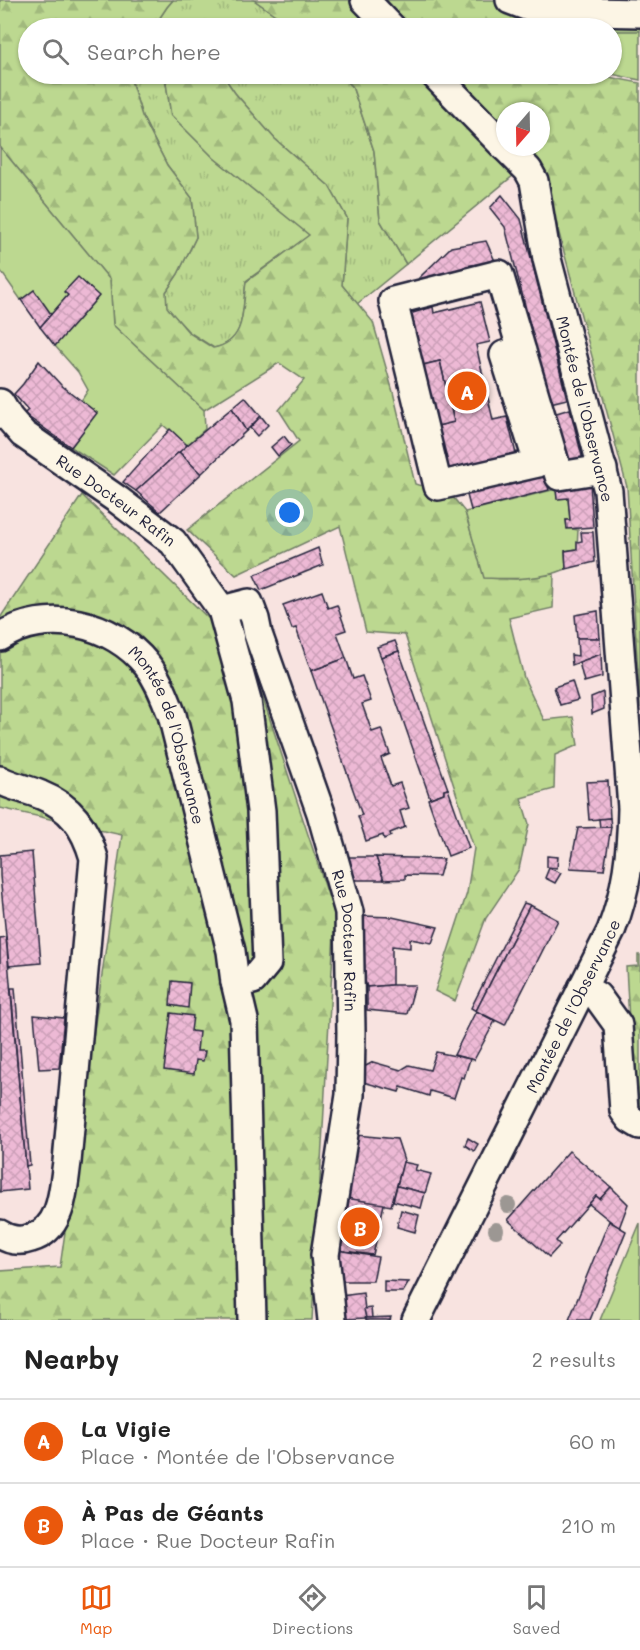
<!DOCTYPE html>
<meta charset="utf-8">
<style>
:root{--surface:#fff;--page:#f2f2f2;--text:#222;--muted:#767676;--line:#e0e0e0;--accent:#ea580c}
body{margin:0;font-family:Mali,sans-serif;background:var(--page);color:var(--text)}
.compass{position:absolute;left:496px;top:102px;width:54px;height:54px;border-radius:50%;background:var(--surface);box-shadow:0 2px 4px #0004;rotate:200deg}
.you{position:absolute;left:290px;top:513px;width:21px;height:21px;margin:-15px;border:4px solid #fff;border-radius:50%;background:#1a73e8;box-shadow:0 0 0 9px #1a73e833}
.badge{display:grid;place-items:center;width:39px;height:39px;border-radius:50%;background:var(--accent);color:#fff;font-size:20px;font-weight:700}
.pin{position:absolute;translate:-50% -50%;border:3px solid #fff;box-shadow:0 2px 6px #0006}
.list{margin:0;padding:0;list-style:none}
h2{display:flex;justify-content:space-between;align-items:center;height:78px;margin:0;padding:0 24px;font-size:26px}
h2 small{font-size:20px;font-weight:400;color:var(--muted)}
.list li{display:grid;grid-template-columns:39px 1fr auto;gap:18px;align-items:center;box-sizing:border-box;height:84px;padding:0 24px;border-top:2px solid var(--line)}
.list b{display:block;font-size:22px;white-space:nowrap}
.list p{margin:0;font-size:20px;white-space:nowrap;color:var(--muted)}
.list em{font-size:20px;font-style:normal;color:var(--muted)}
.icon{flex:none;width:33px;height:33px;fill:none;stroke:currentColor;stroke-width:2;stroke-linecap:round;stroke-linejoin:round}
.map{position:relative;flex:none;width:640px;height:1320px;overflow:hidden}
.search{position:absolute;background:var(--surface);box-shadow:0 2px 4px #0004;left:18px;right:18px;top:18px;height:66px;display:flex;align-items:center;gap:15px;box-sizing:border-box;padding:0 21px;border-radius:33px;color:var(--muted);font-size:22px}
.sheet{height:246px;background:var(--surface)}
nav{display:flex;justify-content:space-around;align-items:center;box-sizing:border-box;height:84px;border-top:2px solid var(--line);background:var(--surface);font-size:16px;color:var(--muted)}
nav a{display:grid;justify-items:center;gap:3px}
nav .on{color:var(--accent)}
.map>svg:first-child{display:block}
</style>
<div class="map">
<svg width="640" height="1320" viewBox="0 0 640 1320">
<defs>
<pattern id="grass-tufts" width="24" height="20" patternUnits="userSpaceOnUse" patternTransform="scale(1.5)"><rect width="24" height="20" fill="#bcd890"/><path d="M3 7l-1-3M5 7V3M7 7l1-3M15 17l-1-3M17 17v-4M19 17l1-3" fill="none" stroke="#a1b97d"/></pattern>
<pattern id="forest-firs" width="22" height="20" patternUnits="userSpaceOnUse" patternTransform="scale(1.5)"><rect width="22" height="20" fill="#bcd890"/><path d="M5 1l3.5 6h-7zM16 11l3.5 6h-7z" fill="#a1b97d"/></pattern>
<pattern id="building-cross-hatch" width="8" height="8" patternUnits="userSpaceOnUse" patternTransform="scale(1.5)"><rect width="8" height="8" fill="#edb9d5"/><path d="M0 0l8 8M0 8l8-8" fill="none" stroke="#cb9fb8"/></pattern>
</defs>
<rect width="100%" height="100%" fill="#f8e3e0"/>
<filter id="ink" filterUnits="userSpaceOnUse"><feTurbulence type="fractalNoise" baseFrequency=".0167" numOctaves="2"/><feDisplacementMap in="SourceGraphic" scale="12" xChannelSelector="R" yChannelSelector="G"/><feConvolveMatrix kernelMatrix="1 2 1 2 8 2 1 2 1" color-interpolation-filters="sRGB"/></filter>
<g filter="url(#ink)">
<g fill="url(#grass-tufts)" stroke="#6f7d66" stroke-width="1.5">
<polygon points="173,0 254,0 294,28 153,28 167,7"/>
<path d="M129,74H169L166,83L171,115L214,158L310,235L246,281C242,309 247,342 214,348L189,332L166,307V292L178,274L196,237L192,198L167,165L142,116Z"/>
<polygon points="222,74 340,74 352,86 374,151 380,220 406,264 357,304 342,285 347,218 329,186 275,139 235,93"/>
</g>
<g fill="url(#forest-firs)" stroke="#6f7d66" stroke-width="1.5" fill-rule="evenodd">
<path d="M0,0H173L167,7L153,28H28V74H129L142,116L167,165L192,198L196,237L178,274L166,292L167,307L189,333L213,348C247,342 242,309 246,282L309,235L214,158L171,115L166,83L169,74H222L235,93L275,139L329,186L347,218L342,285L373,322L393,392L415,484L452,496L465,512L485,578L516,579L554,574L553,608L509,618L524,678L544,720L573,717L578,745L555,755L554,789L521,798L529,824L519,869L486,918L455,1001L435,991L467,893L474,848L405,635L366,632L340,526L236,575L187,530L299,441L279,410L304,380L279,363L204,410L113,325L110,280L0,147Z"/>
<polygon points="254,0 640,0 640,31 612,31 612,28 294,28"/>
<path d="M340,74H593L640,83V708L627,487L545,181L531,161L406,264L380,220L374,151L352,86ZM505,111H541V147H505Z"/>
<polygon points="82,495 250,659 335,916 312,1320 0,1320 0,1271 60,1267 122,835 0,808 0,618"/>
<polygon points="638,955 640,955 640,1110 634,1110 626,967 638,966"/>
</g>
<g fill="#bcd890" stroke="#6f7d66" stroke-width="1.5">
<polygon points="612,31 640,31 640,80 611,74"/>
<polygon points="0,147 110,280 113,325 204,410 205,429 187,445 163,425 114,475 71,447 97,413 81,401 88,390 78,372 55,346 51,314 34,290 21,300 0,270"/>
<path d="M556,489L557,499L568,498L570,520H566L567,528L578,530L577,549L565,551L566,569C540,580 512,579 484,578L465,512Z"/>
<polygon points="640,1223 640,1320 600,1320"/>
</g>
<g fill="url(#building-cross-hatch)" stroke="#22223b" stroke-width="1.5">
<polygon points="502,195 521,219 567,399 550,403 505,227 490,208"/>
<polygon points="486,241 495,261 466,266 424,288 419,278 451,247"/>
<polygon points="78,277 99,296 55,346 40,327 68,295 64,292"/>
<polygon points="34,290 51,314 40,327 21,300"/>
<polygon points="480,302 490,342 476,345 493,420 507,417 517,458 444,478 437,426 454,422 440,361 423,365 421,354 416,355 406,315 433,307 434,313"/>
<polygon points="39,361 61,385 97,413 71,447 24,414 28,410 14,394 23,384"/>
<polygon points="440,361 454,422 437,426 423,365"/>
<polygon points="245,397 261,416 246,431 232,408"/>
<polygon points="232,408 246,431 201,474 179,452"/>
<polygon points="570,409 583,460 565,461 553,414"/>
<polygon points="261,416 268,425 257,436 250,428"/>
<polygon points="170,429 187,445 136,491 123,482"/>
<polygon points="284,436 291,445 278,456 271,447"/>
<polygon points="179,452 201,474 160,512 136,491"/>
<polygon points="544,472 549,490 471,510 467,495 483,492 482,489"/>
<polygon points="590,482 593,527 567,529 566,520 570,520 568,498 557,499 556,489"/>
<polygon points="581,532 593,532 595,562 566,569 565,551 577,549 577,542 582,541"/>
<polygon points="318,548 323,565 261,590 254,575"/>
<polygon points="322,591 328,608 337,605 346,630 337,633 346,658 311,671 296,628 292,629 283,605"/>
<polygon points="598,611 600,638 577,638 575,615"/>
<polygon points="577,638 600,638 601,654 572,665 571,655 578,656"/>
<polygon points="395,641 399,651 381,657 377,647"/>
<polygon points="399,651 448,789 444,790 444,793 430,798 381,657"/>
<polygon points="601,654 602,677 584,682 579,662"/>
<polygon points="346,658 353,679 362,676 371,701 362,704 372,732 381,729 390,754 381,758 391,786 400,783 409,808 400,811 405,827 390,833 391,836 384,839 383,835 366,841 358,816 362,815 311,671"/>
<polygon points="572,681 578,700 560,705 554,687"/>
<polygon points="603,692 604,709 592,714 591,697"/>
<polygon points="608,781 610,818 589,820 586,782"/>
<polygon points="448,789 469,848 448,856 428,799 444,793 444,790"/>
<polygon points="610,818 611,827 600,828 599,819"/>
<polygon points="611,827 604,870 570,868 578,828"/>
<polygon points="32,852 41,963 9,966 0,876 0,855"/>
<polygon points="547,856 558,857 557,868 547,867"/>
<polygon points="346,857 376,857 384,880 352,880"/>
<polygon points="376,857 444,859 439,876 405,875 405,879 384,880"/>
<polygon points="549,868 561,873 555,883 545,878"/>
<polygon points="524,903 530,905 476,1011 471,1008"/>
<polygon points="530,905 558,920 505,1025 476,1011"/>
<polygon points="363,916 392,917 438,927 432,943 410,939 410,948 392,946 392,985 367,987 363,975"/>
<polygon points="6,937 28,1189 0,1192 0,938"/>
<polygon points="172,981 190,983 188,1008 170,1005"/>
<polygon points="392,985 415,985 407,1014 367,1010 367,987"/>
<polygon points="11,988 15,988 30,1165 26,1166"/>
<polygon points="476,1011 495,1021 474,1060 454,1055"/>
<polygon points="171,1013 193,1016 191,1031 199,1032 197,1051 205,1051 203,1061 196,1060 194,1074 164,1070"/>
<polygon points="34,1015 64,1018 59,1068 39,1069"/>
<polygon points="436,1052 470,1059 464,1078 461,1077 454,1098 430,1091 429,1096 401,1087 399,1092 363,1082 364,1067 373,1062 401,1070 409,1065 430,1070"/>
<polygon points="356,1135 397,1139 404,1160 391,1206 345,1198"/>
<polygon points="468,1138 478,1144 474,1151 465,1145"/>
<polygon points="569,1151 611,1187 600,1199 596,1196 556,1241 560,1245 549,1257 508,1220"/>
<polygon points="403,1162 417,1165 415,1170 431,1174 425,1193 397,1186"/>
<polygon points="397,1186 425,1193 421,1208 393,1201"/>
<polygon points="611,1187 628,1204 619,1228 589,1204 596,1196 600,1199"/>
<polygon points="345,1198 384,1204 373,1255 337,1250"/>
<polygon points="401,1210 419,1215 415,1232 397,1227"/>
<polygon points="609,1221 626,1231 590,1320 569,1320"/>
<polygon points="337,1250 378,1257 373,1281 339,1281"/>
<polygon points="384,1281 409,1282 403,1292 384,1292"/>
<polygon points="363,1293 366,1318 344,1319 341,1296"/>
<polygon points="371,1308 372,1318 366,1318 364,1309"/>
<polygon points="391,1317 390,1320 366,1320 366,1318"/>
</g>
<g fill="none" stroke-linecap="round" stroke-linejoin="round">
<g stroke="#22223b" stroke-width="32">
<g id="minor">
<polyline points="365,0 392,28"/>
<polyline points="510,0 539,11 640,13"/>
<polyline points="434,74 505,147"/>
<polyline points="522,351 504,355 538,463 438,486 393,301 499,274 559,476 603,469"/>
<path id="s1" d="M0,403L9,418L23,434L118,500L173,542L222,610L247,701L261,811L267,963L253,980L235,982"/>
<path id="s2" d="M222,610L249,603L255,619L258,634L321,813L349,912L351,1032L350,1095L325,1255L332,1320"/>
<path id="s3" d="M0,637C46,607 113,622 147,665C159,680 165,698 172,715L231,951L235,982L244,1020L252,1320"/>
<path d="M0,780C13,787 27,789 41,795C71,807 85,827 94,858L67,1162C63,1189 63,1229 31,1238C20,1242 10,1241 0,1234"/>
<polyline points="582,988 597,996 618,1025 624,1111 630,1119 640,1125"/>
<path id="s4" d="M416,1320L611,931C627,889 631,853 632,808L608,491L547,259L534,181L528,170L505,147"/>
</g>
</g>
<use href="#minor" stroke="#fcf5e5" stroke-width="27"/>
</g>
<g fill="#9c9793">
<circle cx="508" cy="1205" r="8"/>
<circle cx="496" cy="1230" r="8"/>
</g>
</g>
<g text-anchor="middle" stroke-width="4.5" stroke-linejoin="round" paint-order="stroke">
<g font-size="16" fill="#22223b" stroke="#fcf5e5">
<text transform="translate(585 409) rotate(76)" y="6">Montée de l'Observance</text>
<text dy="6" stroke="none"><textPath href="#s1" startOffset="153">Rue Docteur Rafin</textPath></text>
<text dy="6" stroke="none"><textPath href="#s3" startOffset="236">Montée de l'Observance</textPath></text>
<text dy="6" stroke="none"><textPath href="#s2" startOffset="381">Rue Docteur Rafin</textPath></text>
<text dy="6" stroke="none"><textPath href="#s4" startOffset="351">Montée de l'Observance</textPath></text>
</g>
</g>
</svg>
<svg class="compass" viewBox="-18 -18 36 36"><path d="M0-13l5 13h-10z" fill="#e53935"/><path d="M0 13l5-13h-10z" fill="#767676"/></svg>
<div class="you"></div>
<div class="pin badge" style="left:467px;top:391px">A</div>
<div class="pin badge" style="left:360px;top:1227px">B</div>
<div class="search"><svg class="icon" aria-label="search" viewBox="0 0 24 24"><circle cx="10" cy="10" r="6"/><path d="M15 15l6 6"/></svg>Search here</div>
</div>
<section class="sheet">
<h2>Nearby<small>2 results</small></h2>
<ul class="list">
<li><span class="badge">A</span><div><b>La Vigie</b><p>Place · Montée de l'Observance</p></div><em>60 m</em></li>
<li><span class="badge">B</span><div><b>À Pas de Géants</b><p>Place · Rue Docteur Rafin</p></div><em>210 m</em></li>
</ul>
</section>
<nav>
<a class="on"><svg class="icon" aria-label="map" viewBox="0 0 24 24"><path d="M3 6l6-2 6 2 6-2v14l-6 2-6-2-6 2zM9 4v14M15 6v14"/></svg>Map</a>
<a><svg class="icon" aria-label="directions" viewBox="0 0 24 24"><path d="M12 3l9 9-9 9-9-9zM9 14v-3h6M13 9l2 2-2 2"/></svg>Directions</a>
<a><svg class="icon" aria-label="saved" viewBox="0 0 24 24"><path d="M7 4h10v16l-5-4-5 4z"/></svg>Saved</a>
</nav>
